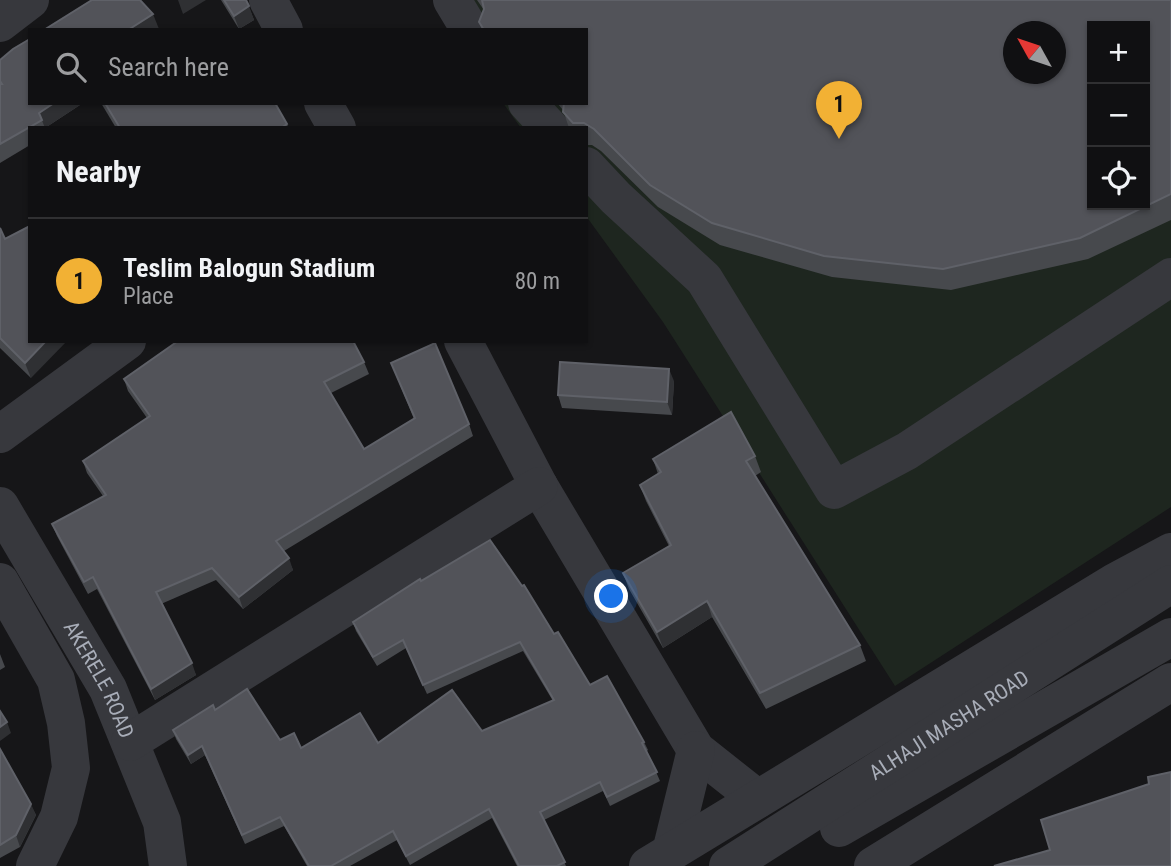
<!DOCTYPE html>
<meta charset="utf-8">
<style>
:root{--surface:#101012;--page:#19191b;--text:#f1f3f6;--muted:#9c9d9f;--line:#303032;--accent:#f2b134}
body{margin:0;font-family:"Roboto Condensed",sans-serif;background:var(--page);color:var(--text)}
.controls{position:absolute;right:21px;top:21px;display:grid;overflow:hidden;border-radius:0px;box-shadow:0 2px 5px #0004}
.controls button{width:63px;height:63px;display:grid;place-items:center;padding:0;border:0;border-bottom:2px solid var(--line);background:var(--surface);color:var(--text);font:35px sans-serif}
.compass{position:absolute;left:1003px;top:21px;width:63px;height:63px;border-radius:50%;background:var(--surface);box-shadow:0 2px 5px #0004;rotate:310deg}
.you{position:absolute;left:612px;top:597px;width:24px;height:24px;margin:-18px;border:5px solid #fff;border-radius:50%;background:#1a73e8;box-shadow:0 0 0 10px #1a73e833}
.badge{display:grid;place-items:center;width:46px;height:46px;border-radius:50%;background:var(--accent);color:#111;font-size:23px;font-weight:700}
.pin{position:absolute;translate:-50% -58px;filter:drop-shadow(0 2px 4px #0008)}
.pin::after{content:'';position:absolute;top:37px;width:24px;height:21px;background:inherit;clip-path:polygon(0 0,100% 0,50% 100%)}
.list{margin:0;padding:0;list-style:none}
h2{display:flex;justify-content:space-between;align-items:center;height:91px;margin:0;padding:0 28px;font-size:30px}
h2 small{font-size:23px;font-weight:400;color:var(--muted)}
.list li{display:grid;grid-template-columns:46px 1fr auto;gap:21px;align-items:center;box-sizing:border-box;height:126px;padding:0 28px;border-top:2px solid var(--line)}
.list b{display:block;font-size:26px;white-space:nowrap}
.list p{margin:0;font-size:23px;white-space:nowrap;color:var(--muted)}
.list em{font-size:23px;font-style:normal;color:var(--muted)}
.icon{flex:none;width:38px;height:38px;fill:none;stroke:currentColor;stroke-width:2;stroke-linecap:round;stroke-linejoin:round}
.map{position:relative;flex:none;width:1171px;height:866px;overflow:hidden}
.search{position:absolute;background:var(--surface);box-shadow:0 2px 5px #0004;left:28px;top:28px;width:560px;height:77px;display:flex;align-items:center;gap:18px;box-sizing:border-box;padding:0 24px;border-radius:0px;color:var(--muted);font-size:26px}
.panel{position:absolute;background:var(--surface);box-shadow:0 2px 5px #0004;left:28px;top:126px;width:560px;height:217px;border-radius:0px}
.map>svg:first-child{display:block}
</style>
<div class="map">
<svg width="1171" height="866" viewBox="0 0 1171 866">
<rect width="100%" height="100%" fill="#161618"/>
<path fill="#1e261f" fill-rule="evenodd" d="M436,0H1171V507L895,686L663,322L586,216V128H521L503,103H586V30H454ZM1092,26H1145V205H1092ZM1014,32H1056V74H1014Z"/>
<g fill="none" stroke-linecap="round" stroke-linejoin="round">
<g stroke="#37383d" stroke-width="38">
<polyline points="268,0 284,30"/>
<polyline points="452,0 470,30"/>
<polyline points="0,23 30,0"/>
<polyline points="323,103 337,128"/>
<polyline points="527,103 550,128"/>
<polyline points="586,166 616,198 704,279 834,490 907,451 1171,277"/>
<polyline points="463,341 539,486 696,750 758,799"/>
<polyline points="0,434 127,341"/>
<path id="s1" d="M0,506L108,689L162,822L168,866"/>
<polyline points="0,582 56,680 66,723 71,768 59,817 35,866"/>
<polyline points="130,742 539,486"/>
<polyline points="839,828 1171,637"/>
<polyline points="671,852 696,750"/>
<polyline points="648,866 1115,582 1171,552"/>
<path id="s2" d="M728,866L1171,584"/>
<polyline points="873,866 1171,682"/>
</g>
</g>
<g fill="#47494d">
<polygon points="221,0 246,0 254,20 239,29"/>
<polygon points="477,0 1171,0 1171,220 1088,259 951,290 832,277 720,245 658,207 601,151 592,145 586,145 586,128 569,128 563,110 557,103 586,103 586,30 482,30 479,22 484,10"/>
<polygon points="0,60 30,103 83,103 45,128 30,128 30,145 0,163"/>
<polygon points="101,103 275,103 289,128 116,128"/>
<polygon points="0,228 31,378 0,348"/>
<polygon points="364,362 369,374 331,393 364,449 414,419 391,363 469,424 473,436 284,551 293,570 243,609 216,580 161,604 196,675 155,700 97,589 88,594 57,536 52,524 103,496 87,473 83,461 147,418 128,391 124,379"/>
<polygon points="674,381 672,415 562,408 558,395"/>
<polygon points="755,456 761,472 755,476 860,645 866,661 766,709 712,617 663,648 629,589 623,573 669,546 646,501 640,485 658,474 653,459"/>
<polygon points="421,581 554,634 590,685 644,742 648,750 647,751 660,781 610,806 603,791 544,820 566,866 517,866 492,818 410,865 397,840 350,866 307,866 284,826 245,844 205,755 191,764 176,739 173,730 215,710 280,740 301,748 378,743 482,731 553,701 523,651 427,694 406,648 377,666 356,631 353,622"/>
<polygon points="0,654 5,667 0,670"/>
<polygon points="0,749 36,815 20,847 0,858"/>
</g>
<g fill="#2f3033">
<polygon points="178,0 206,0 183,14"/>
<polygon points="249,6 254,20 239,29 234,16"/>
<polygon points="153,14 159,29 128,30"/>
<polygon points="54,103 83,103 45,128 39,113"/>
<polygon points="46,341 67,341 31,378 25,363"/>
<polygon points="669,369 674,381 672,415 667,402"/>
<polygon points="289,558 293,570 243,609 239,597"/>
<polygon points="707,601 712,617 663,648 657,632"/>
<polygon points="192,663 196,675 155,700 151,689"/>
<polygon points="7,722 11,733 0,741 0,727"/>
<polygon points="202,746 205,755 191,764 188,755"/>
<polygon points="31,804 36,815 20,847 16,835"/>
</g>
<g fill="#525359" stroke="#5f6168" stroke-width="2" fill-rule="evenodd">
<polygon points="92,0 140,0 153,14 128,30 44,30"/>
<polygon points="224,0 246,0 249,6 234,16"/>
<path d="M482,0H1171V194L1080,238L943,269L824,256L712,223L650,185L594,129L584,123H573L563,112L564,103H586V30H484L479,22L484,9ZM1092,26H1145V205H1092ZM1013,32H1055V74H1013Z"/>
<polygon points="30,39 30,103 54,103 39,113 42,120 0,144 0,84 2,84 0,81 0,60 13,49"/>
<polygon points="105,103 275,103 287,124 281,128 120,128"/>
<polygon points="30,226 30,341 46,341 25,363 0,338 0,228 5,239"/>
<polygon points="178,341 353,341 364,362 324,382 364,449 415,418 391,363 435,343 469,424 276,541 289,558 239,597 212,568 156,592 192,663 151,689 93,577 84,582 52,524 106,495 83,461 150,416 124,379"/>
<polygon points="560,362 669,369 667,402 558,395"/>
<polygon points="731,412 755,456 746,461 860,645 760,693 707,601 657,632 623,573 671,545 640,485 661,472 653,459"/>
<polygon points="490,540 522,586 524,585 554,634 558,632 590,685 607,676 644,742 642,743 657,772 607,797 600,782 540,812 565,862 557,866 519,866 489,809 406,856 393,831 331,866 309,866 280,817 242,835 202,746 188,755 173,730 213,705 215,710 247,689 280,740 294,733 301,748 360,713 378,743 452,690 482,731 554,700 520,642 423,685 403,640 373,657 353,622 420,579 421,581"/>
<polygon points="0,711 7,722 0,727"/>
<polygon points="0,749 31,804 16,835 0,845"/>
<polygon points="1171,772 1171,866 994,866 1050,850 1041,820 1149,784 1148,777"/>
</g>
<g text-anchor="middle" stroke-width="5" stroke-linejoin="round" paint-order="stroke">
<g font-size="21" fill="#a8adb8" stroke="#111113">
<text dy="7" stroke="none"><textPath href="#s1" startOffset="200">AKERELE ROAD</textPath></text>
<text dy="7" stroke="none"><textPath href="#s2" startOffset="262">ALHAJI MASHA ROAD</textPath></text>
</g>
</g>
</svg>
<div class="controls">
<button>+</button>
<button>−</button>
<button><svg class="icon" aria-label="locate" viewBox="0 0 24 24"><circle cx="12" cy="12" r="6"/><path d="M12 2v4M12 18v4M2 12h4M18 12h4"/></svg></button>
</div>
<svg class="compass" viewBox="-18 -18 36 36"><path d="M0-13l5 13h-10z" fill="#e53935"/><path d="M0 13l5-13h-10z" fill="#9c9d9f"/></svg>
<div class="you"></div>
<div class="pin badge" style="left:839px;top:139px">1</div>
<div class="search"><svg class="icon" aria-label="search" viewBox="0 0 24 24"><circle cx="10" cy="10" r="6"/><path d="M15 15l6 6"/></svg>Search here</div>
<section class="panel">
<h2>Nearby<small></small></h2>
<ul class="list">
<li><span class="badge">1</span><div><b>Teslim Balogun Stadium</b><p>Place</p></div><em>80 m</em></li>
</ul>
</section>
</div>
